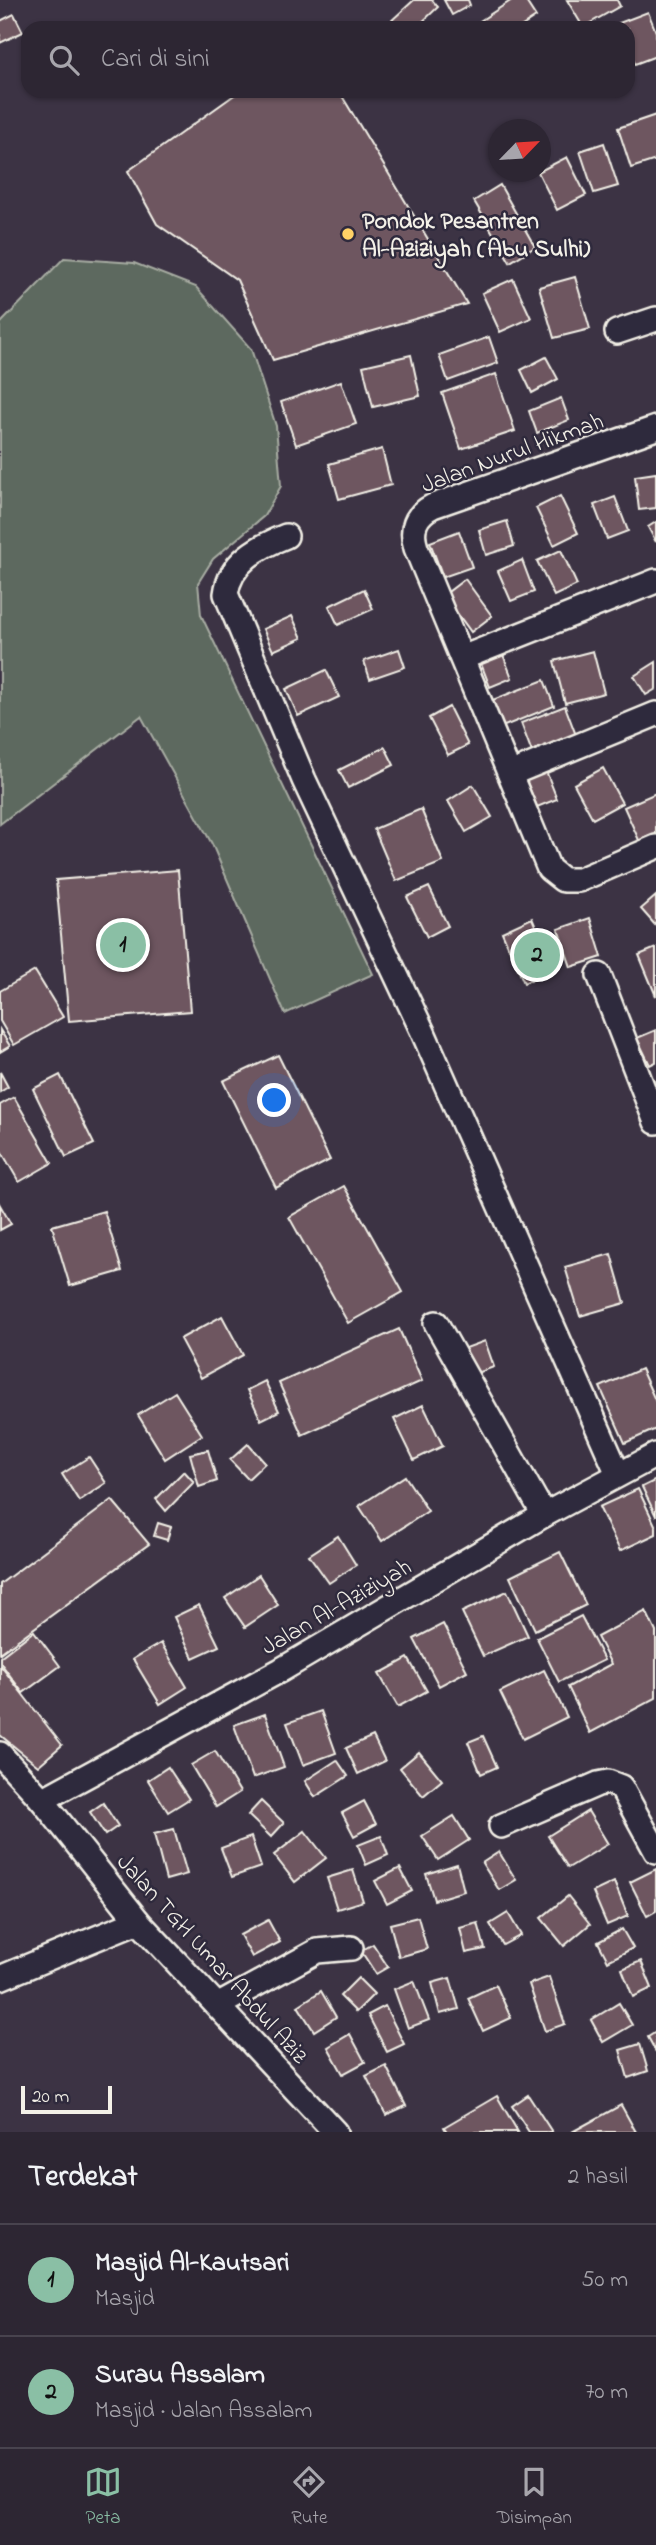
<!DOCTYPE html>
<html lang="id">
<meta charset="utf-8">
<style>
:root{--surface:#2d2633;--page:#352e3b;--text:#f1f3f6;--muted:#a7a5ac;--line:#48434e;--accent:#8abfa5}
body{margin:0;font-family:"Indie Flower",sans-serif;background:var(--page);color:var(--text)}
.compass{position:absolute;left:488px;top:119px;width:63px;height:63px;border-radius:50%;background:var(--surface);box-shadow:0 2px 5px #0004;rotate:65deg}
.scale{position:absolute;left:21px;bottom:18px;width:91px;box-sizing:border-box;padding-left:7px;border:4px solid #f4f1e8;border-top:0;font-size:19px;line-height:24px;white-space:nowrap;color:#f4f1e8;-webkit-text-stroke:5px #2f2a3d;paint-order:stroke}
.you{position:absolute;left:275px;top:1101px;width:24px;height:24px;margin:-18px;border:5px solid #fff;border-radius:50%;background:#1a73e8;box-shadow:0 0 0 10px #1a73e833}
.badge{display:grid;place-items:center;width:46px;height:46px;border-radius:50%;background:var(--accent);color:#111;font-size:23px;font-weight:700}
.pin{position:absolute;translate:-50% -50%;border:4px solid #fff;box-shadow:0 2px 7px #0006}
.list{margin:0;padding:0;list-style:none}
h2{display:flex;justify-content:space-between;align-items:center;height:91px;margin:0;padding:0 28px;font-size:30px}
h2 small{font-size:23px;font-weight:400;color:var(--muted)}
.list li{display:grid;grid-template-columns:46px 1fr auto;gap:21px;align-items:center;box-sizing:border-box;height:112px;padding:0 28px;border-top:2px solid var(--line)}
.list b{display:block;font-size:26px;white-space:nowrap}
.list p{margin:0;font-size:23px;white-space:nowrap;color:var(--muted)}
.list em{font-size:23px;font-style:normal;color:var(--muted)}
.icon{flex:none;width:38px;height:38px;fill:none;stroke:currentColor;stroke-width:2;stroke-linecap:round;stroke-linejoin:round}
.map{position:relative;flex:none;width:656px;height:2132px;overflow:hidden}
.search{position:absolute;background:var(--surface);box-shadow:0 2px 5px #0004;left:21px;right:21px;top:21px;height:77px;display:flex;align-items:center;gap:18px;box-sizing:border-box;padding:0 24px;border-radius:21px;color:var(--muted);font-size:26px}
.sheet{height:315px;background:var(--surface)}
nav{display:flex;justify-content:space-around;align-items:center;box-sizing:border-box;height:98px;border-top:2px solid var(--line);background:var(--surface);font-size:19px;color:var(--muted)}
nav a{display:grid;justify-items:center;gap:4px}
nav .on{color:var(--accent)}
.map>svg:first-child{display:block}
</style>
<div class="map">
<svg width="656" height="2132" viewBox="0 0 656 2132">
<rect width="100%" height="100%" fill="#3c3344"/>
<filter id="ink" filterUnits="userSpaceOnUse"><feTurbulence type="fractalNoise" baseFrequency=".0143" numOctaves="2"/><feDisplacementMap in="SourceGraphic" scale="14" xChannelSelector="R" yChannelSelector="G"/><feConvolveMatrix kernelMatrix="1 2 1 2 8 2 1 2 1" color-interpolation-filters="sRGB"/></filter>
<g filter="url(#ink)">
<polygon fill="#5d695e" stroke="#a8ada3" stroke-width="2" points="64,258 134,263 196,287 251,349 276,426 281,486 264,516 213,559 198,583 201,615 373,974 285,1014 212,844 141,716 0,824 0,324"/>
<g fill="#6e5660" stroke="#f4f1e8" stroke-width="2">
<polygon points="414,0 432,0 438,7 416,28 397,28 391,21"/>
<polygon points="444,0 468,0 470,5 452,15"/>
<polygon points="512,0 525,0 536,17 519,28 485,28 480,21"/>
<polygon points="567,0 617,0 620,6 583,27"/>
<polygon points="648,12 656,32 656,56 635,64 628,46 628,28 621,28 619,23"/>
<polygon points="14,14 23,32 0,43 0,21"/>
<polygon points="240,91 339,91 467,304 273,360 237,280 157,224 128,171"/>
<polygon points="656,115 656,160 631,168 618,128"/>
<polygon points="604,143 618,186 594,193 580,151"/>
<polygon points="567,157 586,195 557,210 538,172"/>
<polygon points="500,185 535,247 510,262 474,201"/>
<polygon points="575,277 590,329 554,338 539,287"/>
<polygon points="513,279 531,318 500,332 482,293"/>
<polygon points="489,337 498,363 448,381 439,355"/>
<polygon points="411,355 420,396 373,407 363,366"/>
<polygon points="546,357 558,379 532,393 521,370"/>
<polygon points="496,374 515,431 461,449 442,393"/>
<polygon points="341,381 356,424 296,445 281,402"/>
<polygon points="561,398 569,420 537,433 529,411"/>
<polygon points="382,449 391,485 339,499 329,464"/>
<polygon points="656,473 656,508 639,510 635,476"/>
<polygon points="560,496 578,533 554,545 536,508"/>
<polygon points="615,497 628,531 607,539 594,505"/>
<polygon points="507,521 514,546 486,555 479,530"/>
<polygon points="656,522 656,542 648,527"/>
<polygon points="459,531 472,567 443,577 430,542"/>
<polygon points="561,550 577,585 554,596 537,561"/>
<polygon points="522,560 534,592 511,601 498,571"/>
<polygon points="465,579 492,616 471,632 444,595"/>
<polygon points="364,589 373,609 338,625 329,606"/>
<polygon points="292,616 302,638 273,651 263,629"/>
<polygon points="399,649 405,667 370,679 364,661"/>
<polygon points="593,651 604,693 565,703 554,661"/>
<polygon points="502,652 512,678 490,687 480,661"/>
<polygon points="656,662 656,689 646,695 634,676"/>
<polygon points="326,670 339,697 298,716 286,689"/>
<polygon points="544,680 554,706 502,727 490,701"/>
<polygon points="565,706 577,738 533,755 521,723"/>
<polygon points="449,707 468,745 448,755 429,718"/>
<polygon points="385,747 394,765 348,788 339,770"/>
<polygon points="603,768 622,803 593,819 574,784"/>
<polygon points="546,771 557,799 537,807 526,780"/>
<polygon points="473,785 492,817 466,832 448,801"/>
<polygon points="656,793 656,841 642,847 624,807"/>
<polygon points="421,809 443,862 396,881 374,829"/>
<polygon points="178,870 190,1011 69,1021 56,880"/>
<polygon points="429,887 448,926 427,937 407,897"/>
<polygon points="656,896 656,926 641,909"/>
<polygon points="532,918 554,970 524,983 502,932"/>
<polygon points="590,918 602,957 571,967 558,929"/>
<polygon points="656,948 656,996 639,955"/>
<polygon points="35,971 63,1017 14,1045 0,1021 0,991"/>
<polygon points="0,1030 10,1046 0,1052"/>
<polygon points="656,1030 656,1062 650,1065 637,1038"/>
<polygon points="278,1055 330,1160 276,1188 223,1081"/>
<polygon points="0,1072 8,1087 0,1092"/>
<polygon points="60,1075 94,1144 66,1157 33,1089"/>
<polygon points="14,1097 52,1163 19,1182 0,1149 0,1105"/>
<polygon points="344,1186 403,1292 348,1323 289,1217"/>
<polygon points="0,1205 11,1224 0,1230"/>
<polygon points="104,1211 122,1271 70,1286 52,1226"/>
<polygon points="611,1254 625,1303 580,1316 565,1267"/>
<polygon points="222,1316 243,1355 201,1378 180,1339"/>
<polygon points="399,1329 422,1381 302,1435 279,1383"/>
<polygon points="485,1341 494,1367 472,1375 463,1349"/>
<polygon points="641,1369 656,1402 656,1429 625,1443 600,1387"/>
<polygon points="265,1381 279,1411 261,1420 247,1390"/>
<polygon points="175,1392 202,1435 165,1459 138,1415"/>
<polygon points="423,1405 443,1446 414,1460 394,1419"/>
<polygon points="248,1444 265,1463 248,1479 230,1460"/>
<polygon points="208,1450 217,1481 199,1487 190,1454"/>
<polygon points="89,1457 106,1483 79,1501 62,1474"/>
<polygon points="184,1471 194,1482 166,1511 156,1499"/>
<polygon points="405,1476 428,1511 382,1541 359,1506"/>
<polygon points="656,1480 656,1516 642,1487"/>
<polygon points="638,1489 656,1527 656,1534 620,1551 599,1507"/>
<polygon points="112,1500 149,1544 0,1653 0,1584"/>
<polygon points="158,1523 171,1527 167,1540 154,1536"/>
<polygon points="338,1536 356,1565 329,1583 309,1555"/>
<polygon points="560,1552 586,1605 535,1630 510,1577"/>
<polygon points="259,1575 278,1605 245,1627 225,1598"/>
<polygon points="507,1591 528,1636 483,1656 462,1612"/>
<polygon points="199,1605 219,1646 193,1658 174,1617"/>
<polygon points="646,1611 656,1632 656,1698 590,1733 568,1687 611,1664 597,1637"/>
<polygon points="581,1616 604,1660 559,1682 537,1638"/>
<polygon points="443,1624 467,1671 439,1686 414,1639"/>
<polygon points="34,1631 60,1666 23,1693 0,1662 0,1657"/>
<polygon points="161,1643 187,1687 160,1704 133,1659"/>
<polygon points="408,1658 427,1691 398,1707 379,1674"/>
<polygon points="0,1665 62,1745 38,1766 0,1735"/>
<polygon points="544,1670 567,1717 523,1739 500,1692"/>
<polygon points="321,1711 336,1753 303,1765 287,1723"/>
<polygon points="265,1714 284,1767 253,1778 234,1725"/>
<polygon points="373,1736 385,1761 358,1774 346,1748"/>
<polygon points="483,1736 497,1767 481,1774 468,1742"/>
<polygon points="215,1751 240,1792 216,1807 191,1765"/>
<polygon points="419,1752 442,1780 423,1796 400,1768"/>
<polygon points="337,1760 348,1776 315,1797 305,1781"/>
<polygon points="168,1767 189,1799 168,1812 148,1780"/>
<polygon points="261,1801 284,1823 271,1837 248,1815"/>
<polygon points="364,1801 376,1824 354,1836 342,1813"/>
<polygon points="103,1803 118,1826 105,1835 90,1812"/>
<polygon points="588,1811 608,1844 568,1868 548,1836"/>
<polygon points="454,1816 469,1840 438,1860 422,1836"/>
<polygon points="174,1829 187,1874 166,1880 154,1834"/>
<polygon points="305,1831 326,1858 295,1882 274,1855"/>
<polygon points="381,1836 388,1855 366,1865 358,1845"/>
<polygon points="251,1837 261,1867 232,1877 221,1848"/>
<polygon points="499,1852 516,1880 499,1890 482,1863"/>
<polygon points="457,1864 464,1891 434,1900 426,1874"/>
<polygon points="400,1868 412,1891 387,1904 375,1881"/>
<polygon points="656,1869 656,1911 647,1916 630,1882"/>
<polygon points="353,1870 363,1901 337,1909 327,1878"/>
<polygon points="614,1882 628,1916 607,1925 593,1892"/>
<polygon points="568,1896 590,1924 564,1946 541,1918"/>
<polygon points="508,1913 521,1935 503,1945 490,1924"/>
<polygon points="418,1917 427,1949 399,1957 390,1924"/>
<polygon points="268,1920 280,1942 252,1957 240,1935"/>
<polygon points="478,1923 485,1949 466,1953 460,1928"/>
<polygon points="622,1929 633,1948 608,1961 598,1942"/>
<polygon points="373,1944 388,1967 376,1974 361,1951"/>
<polygon points="641,1961 652,1988 633,1997 622,1969"/>
<polygon points="549,1977 565,2024 545,2031 529,1984"/>
<polygon points="358,1978 374,1994 356,2012 340,1996"/>
<polygon points="450,1978 459,2009 440,2014 432,1983"/>
<polygon points="414,1981 429,2020 408,2028 394,1989"/>
<polygon points="496,1985 511,2018 483,2031 468,1998"/>
<polygon points="321,1991 336,2017 314,2031 298,2006"/>
<polygon points="619,2003 632,2025 603,2042 591,2020"/>
<polygon points="385,2006 404,2044 387,2052 368,2015"/>
<polygon points="656,2032 656,2052 648,2037"/>
<polygon points="350,2034 365,2062 343,2074 328,2047"/>
<polygon points="640,2044 648,2071 628,2078 620,2050"/>
<polygon points="386,2066 406,2106 386,2115 366,2076"/>
<polygon points="528,2095 552,2132 529,2132 512,2106"/>
<polygon points="497,2096 518,2132 447,2132 444,2127"/>
<polygon points="621,2105 636,2132 572,2132"/>
</g>
<g fill="none" stroke-linecap="round" stroke-linejoin="round">
<g stroke="#f4f1e8" stroke-width="28">
<g id="minor">
<polyline points="617,332 656,319"/>
<path d="M656,428L433,506C415,515 410,529 416,548L549,869L563,880H579L656,847"/>
<path d="M286,536C258,547 230,562 226,594L304,780L422,1030L618,1474"/>
<polyline points="462,658 656,581"/>
<polyline points="510,774 656,714"/>
<polyline points="599,975 656,1122"/>
<polyline points="436,1323 544,1515"/>
<polyline points="0,1754 42,1800 138,1921 335,2132"/>
<polyline points="42,1800 281,1670 544,1515 656,1455"/>
<polyline points="501,1826 598,1784 608,1782 621,1787 656,1851"/>
<polyline points="0,1978 138,1921"/>
<polyline points="219,2005 317,1951 351,1948"/>
</g>
</g>
<use href="#minor" stroke="#2f2a3d" stroke-width="23"/>
</g>
</g>
<circle fill="#ffd166" stroke="#2f2a3d" stroke-width="2.5" cx="348" cy="234" r="7"/>
<g text-anchor="middle" stroke-width="5" stroke-linejoin="round" paint-order="stroke">
<g font-size="24" font-weight="bold" fill="#f4f1e8" stroke="#2f2a3d" text-anchor="start">
<text x="362" y="228">Pondok Pesantren<tspan x="362" dy="28">Al-Aziziyah (Abu Sulhi)</tspan></text>
</g>
<g font-size="24" fill="#f4f1e8" stroke="#2f2a3d">
<text transform="translate(512 452) rotate(-20)" y="8">Jalan Nurul Hikmah</text>
<text transform="translate(336 1606) rotate(-30)" y="8">Jalan Al-Aziziyah</text>
<text transform="translate(213 1958) rotate(48)" y="8">Jalan TGH Umar Abdul Aziz</text>
</g>
</g>
</svg>
<svg class="compass" viewBox="-18 -18 36 36"><path d="M0-13l5 13h-10z" fill="#e53935"/><path d="M0 13l5-13h-10z" fill="#a7a5ac"/></svg>
<div class="scale">20 m</div>
<div class="you"></div>
<div class="pin badge" style="left:123px;top:945px">1</div>
<div class="pin badge" style="left:537px;top:955px">2</div>
<div class="search"><svg class="icon" aria-label="search" viewBox="0 0 24 24"><circle cx="10" cy="10" r="6"/><path d="M15 15l6 6"/></svg>Cari di sini</div>
</div>
<section class="sheet">
<h2>Terdekat<small>2 hasil</small></h2>
<ul class="list">
<li><span class="badge">1</span><div><b>Masjid Al-Kautsari</b><p>Masjid</p></div><em>50 m</em></li>
<li><span class="badge">2</span><div><b>Surau Assalam</b><p>Masjid · Jalan Assalam</p></div><em>70 m</em></li>
</ul>
</section>
<nav>
<a class="on"><svg class="icon" aria-label="map" viewBox="0 0 24 24"><path d="M3 6l6-2 6 2 6-2v14l-6 2-6-2-6 2zM9 4v14M15 6v14"/></svg>Peta</a>
<a><svg class="icon" aria-label="directions" viewBox="0 0 24 24"><path d="M12 3l9 9-9 9-9-9zM9 14v-3h6M13 9l2 2-2 2"/></svg>Rute</a>
<a><svg class="icon" aria-label="saved" viewBox="0 0 24 24"><path d="M7 4h10v16l-5-4-5 4z"/></svg>Disimpan</a>
</nav>
